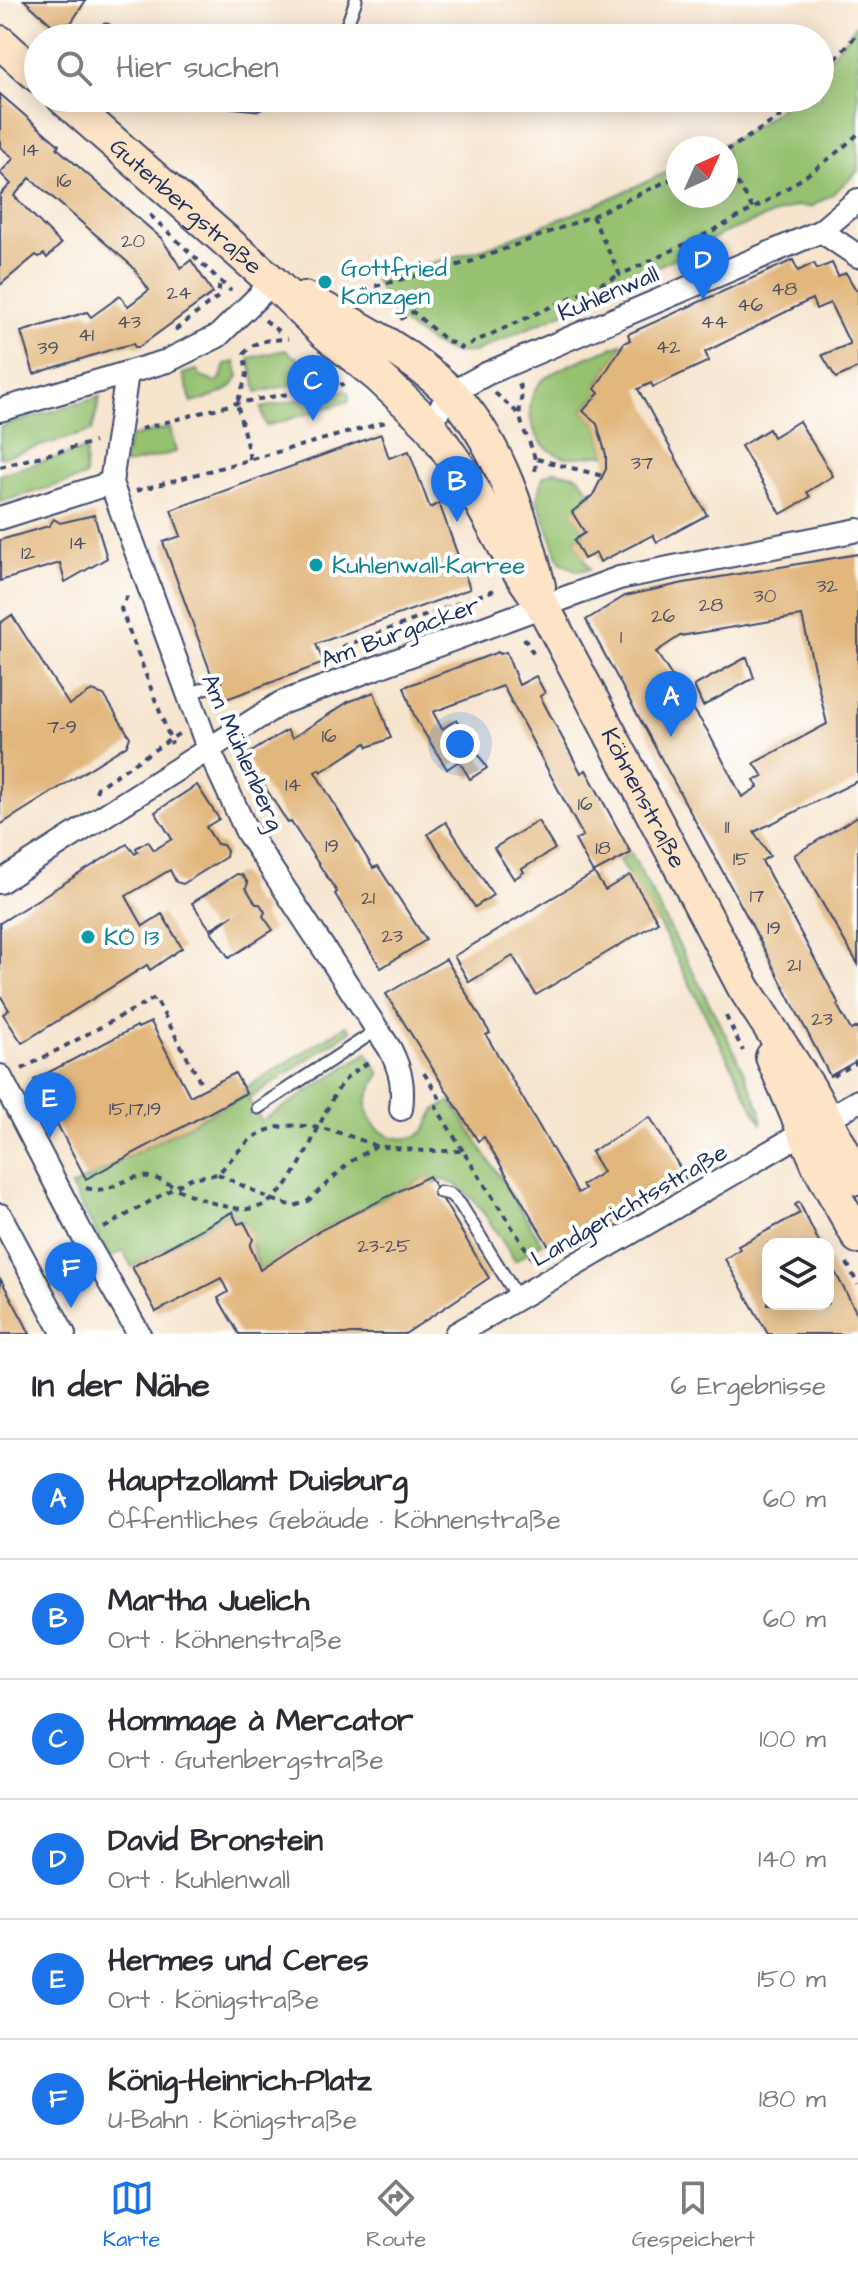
<!DOCTYPE html>
<html lang="de">
<meta charset="utf-8">
<style>
:root{--surface:#fff;--page:#f2f2f3;--text:#2b2b33;--muted:#7c7c81;--line:#e1e1e2;--accent:#1a73e8}
body{margin:0;font-family:"Architects Daughter",sans-serif;background:var(--page);color:var(--text)}
.controls{position:absolute;right:24px;bottom:24px;display:grid;overflow:hidden;border-radius:16px;box-shadow:0 4px 20px #0003}
.controls button{width:72px;height:72px;display:grid;place-items:center;padding:0;border:0;border-bottom:2px solid var(--line);background:var(--surface);color:var(--text);font:40px sans-serif}
.compass{position:absolute;left:666px;top:136px;width:72px;height:72px;border-radius:50%;background:var(--surface);box-shadow:0 4px 20px #0003;rotate:45deg}
.you{position:absolute;left:460px;top:744px;width:28px;height:28px;margin:-20px;border:6px solid #fff;border-radius:50%;background:#1a73e8;box-shadow:0 0 0 12px #1a73e833}
.badge{display:grid;place-items:center;width:52px;height:52px;border-radius:50%;background:var(--accent);color:#fff;font-size:26px;font-weight:700}
.pin{position:absolute;translate:-50% -66px;filter:drop-shadow(0 2px 4px #0008)}
.pin::after{content:'';position:absolute;top:42px;width:28px;height:24px;background:inherit;clip-path:polygon(0 0,100% 0,50% 100%)}
.list{margin:0;padding:0;list-style:none}
h2{display:flex;justify-content:space-between;align-items:center;height:104px;margin:0;padding:0 32px;font-size:34px}
h2 small{font-size:26px;font-weight:400;color:var(--muted)}
.list li{display:grid;grid-template-columns:52px 1fr auto;gap:24px;align-items:center;box-sizing:border-box;height:120px;padding:0 32px;border-top:2px solid var(--line)}
.list b{display:block;font-size:30px;white-space:nowrap}
.list p{margin:0;font-size:26px;white-space:nowrap;color:var(--muted)}
.list em{font-size:26px;font-style:normal;color:var(--muted)}
.icon{flex:none;width:44px;height:44px;fill:none;stroke:currentColor;stroke-width:2;stroke-linecap:round;stroke-linejoin:round}
.map{position:relative;flex:none;width:858px;height:1334px;overflow:hidden}
.search{position:absolute;background:var(--surface);box-shadow:0 4px 20px #0003;left:24px;right:24px;top:24px;height:88px;display:flex;align-items:center;gap:20px;box-sizing:border-box;padding:0 28px;border-radius:44px;color:var(--muted);font-size:30px}
.sheet{height:824px;background:var(--surface)}
nav{display:flex;justify-content:space-around;align-items:center;box-sizing:border-box;height:112px;border-top:2px solid var(--line);background:var(--surface);font-size:22px;color:var(--muted)}
nav a{display:grid;justify-items:center;gap:4px}
nav .on{color:var(--accent)}
.map>svg:first-child{display:block}
</style>
<div class="map">
<svg width="858" height="1334" viewBox="0 0 858 1334">
<rect width="100%" height="100%" fill="#fff"/>
<filter id="ink" filterUnits="userSpaceOnUse"><feTurbulence type="fractalNoise" baseFrequency=".0125" numOctaves="2"/><feDisplacementMap in="SourceGraphic" scale="16" xChannelSelector="R" yChannelSelector="G"/><feConvolveMatrix kernelMatrix="1 2 1 2 8 2 1 2 1" color-interpolation-filters="sRGB"/></filter>
<filter id="wash" filterUnits="userSpaceOnUse"><feTurbulence type="fractalNoise" baseFrequency=".006" numOctaves="4" result="noise"/><feDisplacementMap in="SourceGraphic" scale="32" xChannelSelector="R" yChannelSelector="G"/><feGaussianBlur stdDeviation="1.8" result="paint"/><feColorMatrix in="noise" values="0 0 0 0 0 0 0 0 0 0 0 0 0 0 0 0 0 1.4 0 .05"/><feComposite in="paint" operator="in"/></filter>
<g filter="url(#wash)">
<rect width="100%" height="100%" fill="#f6e4cd"/>
<g fill="#95c16f" stroke="#587866" stroke-width="2">
<path d="M858,23V171L834,193L811,207L795,206L724,233L583,304L474,352L454,353L433,344L395,318L374,279L486,248L595,205L678,167V196H726V148H716C743,135 770,119 791,98H820V69Z"/>
<path d="M624,343L595,388L599,393L583,411L597,424L606,455C587,453 569,463 551,451C526,435 522,392 548,376C571,362 599,353 624,343Z"/>
<polygon points="285,350 326,378 257,392 249,358"/>
<path d="M235,362L239,376C229,395 212,397 192,403L183,374L197,370L201,377L215,382L221,378L225,364Z"/>
<polygon points="344,390 349,393 349,401 266,426 261,408"/>
<polygon points="100,397 92,431 0,458 0,427"/>
<polygon points="170,428 176,452 124,465 129,437"/>
<polygon points="86,449 85,477 0,502 0,474"/>
<polygon points="554,471 578,476 593,495 573,512 585,533 574,540 590,569 577,571 560,562 537,499 543,477"/>
<polygon points="631,853 734,1051 760,1108 762,1125 658,922 619,860"/>
<path d="M347,1025L351,1031L248,1099L262,1121L367,1053L380,1074C375,1083 368,1092 367,1103C366,1129 395,1145 417,1136C430,1130 428,1120 435,1111C438,1107 447,1104 451,1101L542,1243L515,1261C499,1238 470,1180 440,1180L434,1185L429,1176L319,1231L260,1270L244,1222L238,1224L232,1212L132,1267L123,1251L110,1258L71,1187L236,1100L246,1094L244,1089Z"/>
</g>
<g id="blocks">
<g fill="#e2b77e" fill-rule="evenodd">
<polygon points="24,0 86,0 71,23 52,25"/>
<polygon points="0,94 59,145 57,148 161,238 181,268 191,260 213,293 139,347 135,347 133,344 116,348 34,374 21,332 87,312 91,317 120,296 128,306 149,290 132,266 30,178 14,196 61,244 47,258 44,254 39,257 36,255 0,285 0,195 11,184 0,173 14,158 0,147"/>
<polygon points="793,260 798,271 814,263 817,269 832,263 838,276 846,273 856,290 858,289 858,368 836,378 822,355 850,344 830,303 816,309 812,299 705,352 709,361 653,387 651,383 638,389 707,515 657,542 653,535 600,562 596,553 584,559 574,540 585,533 572,512 593,495 606,469 606,455 597,424 583,411 599,393 595,389 624,343 630,340 628,334"/>
<polygon points="799,421 833,476 807,492 810,497 781,514 741,446 769,429 773,437"/>
<polygon points="381,434 389,458 409,451 430,508 439,503 470,589 316,644 324,663 221,701 163,542 181,536 171,510"/>
<polygon points="94,515 107,558 65,582 60,563 0,581 0,540 49,526 54,519 60,523"/>
<path d="M858,554V781L754,832L770,856L762,861L839,1004L837,1005L851,1030L858,1027V1060L830,1076L749,920L586,620L625,596L684,583ZM802,616L827,724L754,763L763,776L754,780L758,787L742,797L707,730L656,652L680,636Z"/>
<polygon points="12,615 69,705 92,691 104,695 130,737 127,745 0,825 0,623"/>
<polygon points="498,652 499,654 506,652 519,685 536,676 545,693 540,696 581,773 586,770 631,853 593,873 575,840 583,836 503,686 433,712 442,729 456,720 487,768 470,779 459,761 447,769 415,718 404,687"/>
<polygon points="747,657 754,678 703,706 694,686"/>
<polygon points="374,692 391,738 368,747 366,743 321,772 319,769 315,772 373,868 378,866 426,940 381,968 335,894 337,892 291,822 288,823 245,756 287,730 292,738 348,702"/>
<polygon points="197,785 219,819 206,827 217,844 223,845 227,851 226,857 183,884 176,882 170,870 126,896 143,926 162,914 182,948 150,970 147,965 22,1043 3,1014 9,1010 0,995 0,923 127,844 135,854 138,852 136,848 148,841 154,850 172,839 155,812"/>
<polygon points="858,816 858,964 794,855"/>
<polygon points="538,821 555,849 522,869 524,872 514,879 494,848"/>
<polygon points="446,822 493,895 475,907 428,834"/>
<polygon points="594,873 605,890 630,875 658,922 536,995 513,956 469,982 454,956"/>
<polygon points="237,874 242,875 248,883 246,888 256,904 260,904 265,912 263,916 273,930 229,958 211,931 233,915 210,929 192,903"/>
<polygon points="446,959 490,1033 486,1035 578,1193 585,1189 582,1185 603,1172 591,1152 650,1117 686,1178 554,1255 484,1137 478,1141 386,994"/>
<polygon points="151,1022 190,1096 235,1073 246,1093 86,1179 34,1080 137,1026 138,1028"/>
<polygon points="429,1176 489,1278 405,1334 239,1334 218,1298 228,1292 221,1278 156,1312 132,1267 232,1212 238,1224 244,1222 253,1239 250,1246 260,1270 319,1231"/>
<polygon points="799,1202 820,1244 768,1244 768,1304 828,1304 828,1259 858,1315 858,1334 768,1334 725,1259 740,1249 738,1246 800,1213 795,1205"/>
<polygon points="0,1278 24,1322 30,1334 0,1334"/>
</g>
</g>
</g>
<g filter="url(#ink)">
<use href="#blocks" fill-opacity="0" stroke="#3c4a6f" stroke-width="2"/>
<g fill="none" stroke-linecap="round" stroke-linejoin="round">
<g stroke="#3c4a6f" stroke-width="15">
<g id="lane">
<polyline points="106,30 117,38"/>
<polyline points="334,38 347,25 356,0"/>
<polyline points="202,98 258,104 265,98"/>
<polyline points="188,695 215,684"/>
<polyline points="258,1108 377,1030"/>
<polyline points="440,1192 450,1194 460,1204 518,1298"/>
</g>
</g>
<g stroke="#3c4a6f" stroke-width="26">
<g id="street">
<polyline points="821,231 858,256"/>
<path d="M127,373L111,483L208,748L247,832L390,1049C401,1071 404,1085 401,1109"/>
<polyline points="0,410 167,361 218,336 273,282"/>
<polyline points="429,424 451,393 486,374 812,235 821,231 858,200"/>
<polyline points="0,518 111,483"/>
<polyline points="0,882 281,703 619,578 858,530"/>
<polyline points="0,1076 84,1238 139,1334"/>
<polyline points="0,1215 64,1334"/>
<polyline points="456,1334 858,1101"/>
</g>
</g>
<g stroke="#3c4a6f" stroke-width="36">
<g id="secondary">
<polyline points="0,42 38,76"/>
<path id="s1" d="M63,98L273,282L324,332L378,376L429,424L468,480L514,564L544,608L744,988L810,1089L858,1179"/>
<path d="M304,298C355,325 407,351 449,391C498,438 523,521 539,586"/>
<polyline points="772,1057 819,1167 858,1237"/>
</g>
</g>
<g stroke="#3c4a6f" stroke-width="4" stroke-dasharray="6 6" stroke-linecap="butt">
<polyline points="820,78 858,33"/>
<polyline points="726,151 786,113 800,98"/>
<polyline points="731,172 753,209"/>
<polyline points="150,215 231,291"/>
<path d="M592,216L620,275C703,236 790,197 858,134"/>
<polyline points="352,292 473,261 592,216 678,176"/>
<polyline points="400,319 413,312 443,338 461,348 620,275"/>
<polyline points="265,320 283,335"/>
<polyline points="175,330 218,297 220,281"/>
<path d="M519,384C525,399 518,403 520,416C524,439 538,449 535,474"/>
<polyline points="495,393 520,415"/>
<polyline points="141,429 237,403 344,384"/>
<path d="M250,459L237,403L247,375L244,354C255,339 271,340 288,339"/>
<polyline points="537,459 603,476"/>
<polyline points="0,467 94,442"/>
<polyline points="136,491 386,422"/>
<polyline points="127,596 121,609 172,744"/>
<polyline points="524,638 534,655"/>
<polyline points="342,656 339,648 494,590"/>
<polyline points="96,792 98,787 180,733"/>
<polyline points="726,1016 743,1051"/>
<polyline points="22,1069 155,998 200,1081"/>
<polyline points="424,1073 439,1097 436,1107 463,1151"/>
<polyline points="833,1076 858,1062"/>
<polyline points="218,1174 273,1200 294,1206 308,1201 350,1162 376,1146 424,1151 463,1151 535,1263"/>
<path d="M86,1188C113,1196 124,1173 150,1177C162,1179 173,1187 184,1192C201,1199 224,1208 243,1209C295,1212 316,1117 342,1084C349,1074 360,1068 371,1061"/>
<path d="M104,1228L191,1178L218,1174C230,1161 243,1143 259,1134C295,1115 341,1132 376,1146"/>
<polyline points="847,1263 858,1285"/>
</g>
<use href="#lane" stroke="#fff" stroke-width="11"/>
<use href="#street" stroke="#fff" stroke-width="22"/>
<use href="#secondary" stroke="#fee4c6" stroke-width="32"/>
</g>
</g>
<g fill="#0f9aa8" stroke="#fff" stroke-width="3">
<circle cx="325" cy="282" r="8"/>
<circle cx="316" cy="565" r="8"/>
<circle cx="88" cy="937" r="8"/>
</g>
<g text-anchor="middle" stroke-width="8" stroke-linejoin="round" paint-order="stroke">
<g font-size="20" fill="#4d5166">
<text x="31" y="156">14</text>
<text x="64" y="187">16</text>
<text x="133" y="247">20</text>
<text x="784" y="295">48</text>
<text x="179" y="299">24</text>
<text x="750" y="311">46</text>
<text x="129" y="328">43</text>
<text x="714" y="328">44</text>
<text x="86" y="341">41</text>
<text x="668" y="353">42</text>
<text x="48" y="354">39</text>
<text x="642" y="469">37</text>
<text x="78" y="549">14</text>
<text x="28" y="559">12</text>
<text x="827" y="592">32</text>
<text x="765" y="602">30</text>
<text x="711" y="611">28</text>
<text x="663" y="622">26</text>
<text x="621" y="643">1</text>
<text x="62" y="733">7-9</text>
<text x="329" y="742">16</text>
<text x="293" y="791">14</text>
<text x="585" y="810">16</text>
<text x="727" y="833">11</text>
<text x="332" y="852">19</text>
<text x="603" y="854">18</text>
<text x="741" y="865">15</text>
<text x="757" y="902">17</text>
<text x="368" y="904">21</text>
<text x="774" y="934">19</text>
<text x="392" y="942">23</text>
<text x="794" y="971">21</text>
<text x="822" y="1025">23</text>
<text x="135" y="1115">15,17,19</text>
<text x="384" y="1252">23-25</text>
</g>
<g font-size="24" fill="#1b2f5e" stroke="#fff">
<text dy="8" stroke="none"><textPath href="#s1" startOffset="164">Gutenbergstraße</textPath></text>
<text transform="translate(608 293) rotate(-23)" y="8">Kuhlenwall</text>
<text transform="translate(400 632) rotate(-20)" y="8">Am Burgacker</text>
<text transform="translate(243 752) rotate(66)" y="8">Am Mühlenberg</text>
<text dy="8" stroke="none"><textPath href="#s1" startOffset="922">Köhnenstraße</textPath></text>
<text transform="translate(629 1205) rotate(-30)" y="8">Landgerichtsstraße</text>
</g>
<g font-size="24" fill="#0d838f" stroke="#fff" text-anchor="start">
<text x="341" y="276">Gottfried<tspan x="341" dy="28">Könzgen</tspan></text>
<text x="332" y="573">Kuhlenwall-Karree</text>
<text x="104" y="945">KÖ 13</text>
</g>
</g>
</svg>
<div class="controls">
<button><svg class="icon" aria-label="layers" viewBox="0 0 24 24"><path d="M12 4l9 5-9 5-9-5zM3 14l9 5 9-5"/></svg></button>
</div>
<svg class="compass" viewBox="-18 -18 36 36"><path d="M0-13l5 13h-10z" fill="#e53935"/><path d="M0 13l5-13h-10z" fill="#7c7c81"/></svg>
<div class="you"></div>
<div class="pin badge" style="left:671px;top:737px">A</div>
<div class="pin badge" style="left:457px;top:522px">B</div>
<div class="pin badge" style="left:313px;top:421px">C</div>
<div class="pin badge" style="left:703px;top:300px">D</div>
<div class="pin badge" style="left:50px;top:1138px">E</div>
<div class="pin badge" style="left:71px;top:1308px">F</div>
<div class="search"><svg class="icon" aria-label="search" viewBox="0 0 24 24"><circle cx="10" cy="10" r="6"/><path d="M15 15l6 6"/></svg>Hier suchen</div>
</div>
<section class="sheet">
<h2>In der Nähe<small>6 Ergebnisse</small></h2>
<ul class="list">
<li><span class="badge">A</span><div><b>Hauptzollamt Duisburg</b><p>Öffentliches Gebäude · Köhnenstraße</p></div><em>60 m</em></li>
<li><span class="badge">B</span><div><b>Martha Juelich</b><p>Ort · Köhnenstraße</p></div><em>60 m</em></li>
<li><span class="badge">C</span><div><b>Hommage à Mercator</b><p>Ort · Gutenbergstraße</p></div><em>100 m</em></li>
<li><span class="badge">D</span><div><b>David Bronstein</b><p>Ort · Kuhlenwall</p></div><em>140 m</em></li>
<li><span class="badge">E</span><div><b>Hermes und Ceres</b><p>Ort · Königstraße</p></div><em>150 m</em></li>
<li><span class="badge">F</span><div><b>König-Heinrich-Platz</b><p>U-Bahn · Königstraße</p></div><em>180 m</em></li>
</ul>
</section>
<nav>
<a class="on"><svg class="icon" aria-label="map" viewBox="0 0 24 24"><path d="M3 6l6-2 6 2 6-2v14l-6 2-6-2-6 2zM9 4v14M15 6v14"/></svg>Karte</a>
<a><svg class="icon" aria-label="directions" viewBox="0 0 24 24"><path d="M12 3l9 9-9 9-9-9zM9 14v-3h6M13 9l2 2-2 2"/></svg>Route</a>
<a><svg class="icon" aria-label="saved" viewBox="0 0 24 24"><path d="M7 4h10v16l-5-4-5 4z"/></svg>Gespeichert</a>
</nav>
